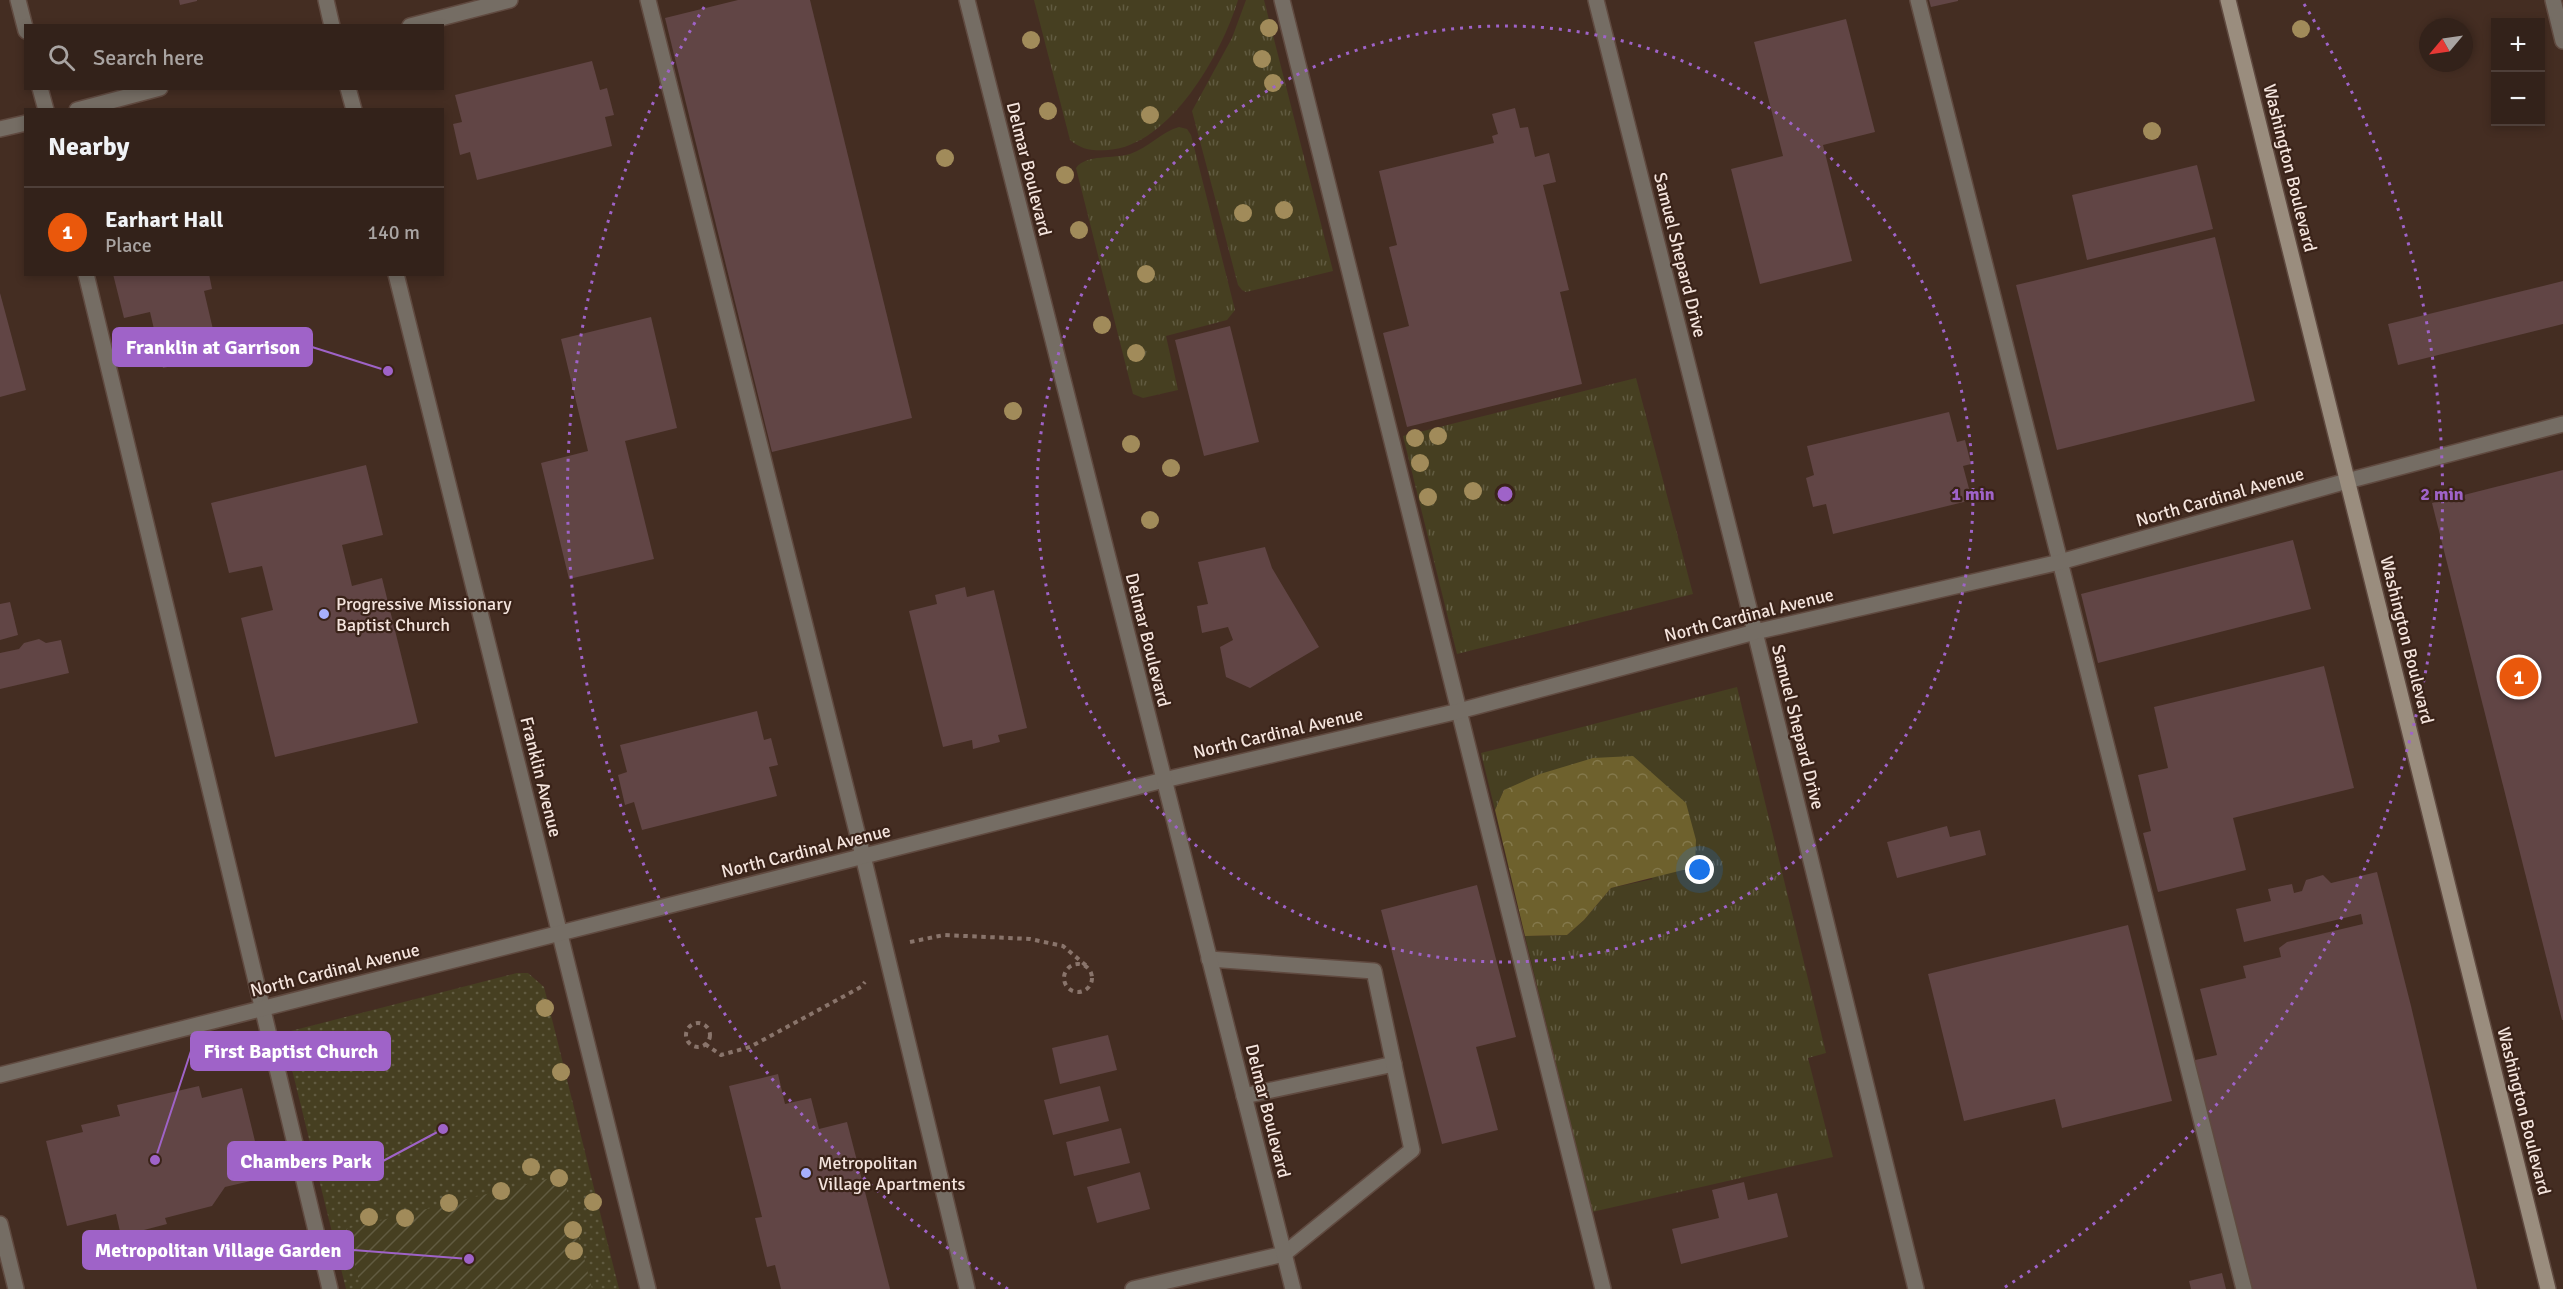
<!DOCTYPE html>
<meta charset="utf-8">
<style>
:root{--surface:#33221a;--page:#3b2a23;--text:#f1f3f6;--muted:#a9a4a2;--line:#4e3f39;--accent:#ea580c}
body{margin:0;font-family:Signika,sans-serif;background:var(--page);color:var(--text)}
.controls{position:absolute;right:18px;top:18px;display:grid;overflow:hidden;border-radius:0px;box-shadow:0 3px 9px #0003}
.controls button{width:54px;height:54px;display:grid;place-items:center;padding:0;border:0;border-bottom:2px solid var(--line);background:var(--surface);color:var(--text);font:30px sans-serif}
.compass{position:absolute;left:2419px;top:18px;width:54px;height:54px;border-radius:50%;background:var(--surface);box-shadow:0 3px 9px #0003;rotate:241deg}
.you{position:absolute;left:1700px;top:870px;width:21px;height:21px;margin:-15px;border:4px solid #fff;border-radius:50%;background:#1a73e8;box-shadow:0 0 0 9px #1a73e833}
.badge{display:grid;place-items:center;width:39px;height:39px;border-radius:50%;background:var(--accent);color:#fff;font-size:20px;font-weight:700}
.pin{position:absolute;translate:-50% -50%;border:3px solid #fff;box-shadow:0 2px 6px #0006}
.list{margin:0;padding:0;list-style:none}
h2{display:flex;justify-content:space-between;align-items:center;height:78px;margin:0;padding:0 24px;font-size:26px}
h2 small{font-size:20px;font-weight:400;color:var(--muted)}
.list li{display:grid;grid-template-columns:39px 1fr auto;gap:18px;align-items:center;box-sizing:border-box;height:90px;padding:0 24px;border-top:2px solid var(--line)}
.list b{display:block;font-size:22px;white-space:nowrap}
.list p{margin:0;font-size:20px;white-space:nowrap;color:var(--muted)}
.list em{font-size:20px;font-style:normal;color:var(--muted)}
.icon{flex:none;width:33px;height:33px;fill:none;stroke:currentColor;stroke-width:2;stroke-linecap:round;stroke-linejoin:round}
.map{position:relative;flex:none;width:2563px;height:1289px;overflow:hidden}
.search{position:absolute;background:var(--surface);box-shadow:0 3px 9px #0003;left:24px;top:24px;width:420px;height:66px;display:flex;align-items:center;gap:15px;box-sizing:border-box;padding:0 21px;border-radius:0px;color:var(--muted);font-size:22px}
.panel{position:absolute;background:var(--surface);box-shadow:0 3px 9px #0003;left:24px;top:108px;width:420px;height:168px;border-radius:0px}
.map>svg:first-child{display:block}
</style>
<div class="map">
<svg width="2563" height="1289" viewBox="0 0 2563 1289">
<defs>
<pattern id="grass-tufts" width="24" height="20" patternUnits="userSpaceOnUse" patternTransform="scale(1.5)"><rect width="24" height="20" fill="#463f21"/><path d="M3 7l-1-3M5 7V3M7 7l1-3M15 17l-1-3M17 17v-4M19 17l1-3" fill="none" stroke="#615b41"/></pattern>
<pattern id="forest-crowns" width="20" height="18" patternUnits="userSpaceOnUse" patternTransform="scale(1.5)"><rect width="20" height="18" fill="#6e612d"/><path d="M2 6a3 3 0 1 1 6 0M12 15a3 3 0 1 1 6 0" fill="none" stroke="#83784b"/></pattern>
<pattern id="park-dots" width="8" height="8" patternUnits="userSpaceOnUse" patternTransform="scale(1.5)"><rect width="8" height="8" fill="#463f21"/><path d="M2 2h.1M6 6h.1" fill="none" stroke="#615b41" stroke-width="1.8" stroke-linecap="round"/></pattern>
<pattern id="garden-furrows" width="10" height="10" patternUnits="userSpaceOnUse" patternTransform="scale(1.5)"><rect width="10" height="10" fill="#463f21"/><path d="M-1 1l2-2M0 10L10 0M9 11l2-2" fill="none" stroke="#615b41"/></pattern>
</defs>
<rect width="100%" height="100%" fill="#442d22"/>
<g fill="url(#grass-tufts)">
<path d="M1034,0H1238C1222,53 1170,146 1108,150C1092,151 1082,150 1070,140Z"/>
<polygon points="1246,0 1264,0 1333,271 1246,292 1242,290 1238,285 1192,111 1232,38"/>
<path d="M1179,127L1187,129L1191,135L1235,310L1227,320L1166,336L1178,390L1143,398L1133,394L1076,168C1086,154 1114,159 1130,154C1148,148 1161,132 1179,127Z"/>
<polygon points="1636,378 1693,594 1457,654 1403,436"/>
<polygon points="1737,687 1826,1053 1808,1058 1833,1157 1592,1212 1525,936 1567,935 1584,920 1611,888 1653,879 1504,790 1495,810 1481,753"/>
</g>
<polygon fill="url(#forest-crowns)" points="1633,756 1686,803 1696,840 1695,867 1611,888 1584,920 1567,935 1525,936 1495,810 1504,790 1540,774 1593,758"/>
<polygon fill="url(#park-dots)" points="517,973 528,973 544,987 619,1289 346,1289 283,1033"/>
<polygon fill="url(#garden-furrows)" points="563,1175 592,1289 361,1289 346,1229"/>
<g fill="#614545">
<polygon points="179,0 197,0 197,1 180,5"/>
<polygon points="738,0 810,0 912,418 772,452 665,18"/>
<polygon points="1929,0 1958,0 1958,1 1931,7"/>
<polygon points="1846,19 1875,132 1823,145 1852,261 1760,284 1731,169 1783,156 1754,42"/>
<polygon points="592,61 600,90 607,88 614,115 605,117 612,146 477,180 470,152 460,155 453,124 462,122 455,95"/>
<polygon points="1515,108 1520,128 1528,127 1535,157 1549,153 1556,182 1543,185 1569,290 1560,292 1582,384 1407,427 1383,333 1409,326 1389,247 1397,245 1379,171 1494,143 1492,136 1498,134 1492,114"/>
<polygon points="2197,165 2213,229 2087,260 2072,195"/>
<polygon points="2215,237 2255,401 2057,450 2016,285"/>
<polygon points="113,274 209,274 212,289 204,291 219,355 163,368 150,312 124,318"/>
<polygon points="2563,281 2563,324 2398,365 2388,324"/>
<polygon points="0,293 26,390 0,397"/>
<polygon points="651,317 677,428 625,441 654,559 569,579 541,463 588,451 561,339"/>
<polygon points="1230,326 1259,442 1204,456 1175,340"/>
<polygon points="1949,412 1957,442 1965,440 1971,464 1963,466 1972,500 1833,534 1826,504 1813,507 1806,478 1814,475 1807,446"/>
<polygon points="366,465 383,535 342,545 352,586 382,578 418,723 275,757 241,618 273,610 262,566 229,573 211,503"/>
<polygon points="2563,470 2563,1020 2562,1020 2432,503"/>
<polygon points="2293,540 2311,609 2098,663 2081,594"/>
<polygon points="1265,547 1272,568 1319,647 1250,688 1226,677 1220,647 1233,640 1228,627 1202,633 1197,606 1208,604 1198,562"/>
<polygon points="965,587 967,597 994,590 1027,728 998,735 1000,742 973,749 972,740 943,747 909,611 937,604 935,595"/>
<polygon points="10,602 18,635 0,640 0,604"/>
<polygon points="39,639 46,643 61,640 69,673 0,689 0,653 19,649 24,643"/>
<polygon points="2324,666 2354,788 2233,818 2246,870 2158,892 2143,833 2151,831 2138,775 2168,768 2154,707"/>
<polygon points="757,711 764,740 771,738 778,765 769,767 777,796 642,830 634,802 625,805 618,775 627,772 620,745"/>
<polygon points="1947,826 1950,837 1980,830 1986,855 1897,878 1887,842"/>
<polygon points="2377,872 2411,1006 2477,1289 2250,1289 2191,1061 2217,1055 2200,989 2246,978 2243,966 2281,957 2279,948 2287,942 2363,924 2361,914 2244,942 2236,909 2271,901 2268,889 2292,884 2294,893 2302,891 2306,880 2323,875 2331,883"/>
<polygon points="1477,885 1516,1037 1476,1047 1498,1130 1442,1144 1381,910"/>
<polygon points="2128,925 2172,1101 2062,1128 2055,1099 1964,1121 1928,974"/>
<polygon points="1108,1035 1117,1070 1060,1084 1052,1048"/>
<polygon points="778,1074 785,1104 811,1098 819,1129 847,1122 890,1289 781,1289 775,1265 767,1267 755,1218 762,1217 729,1086"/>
<polygon points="199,1086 202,1098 242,1088 264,1178 225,1187 212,1206 165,1218 167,1224 121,1236 116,1214 67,1226 46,1141 83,1132 81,1125 120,1116 117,1105"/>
<polygon points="1100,1086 1109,1121 1053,1135 1044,1100"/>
<polygon points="1121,1128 1130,1163 1074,1176 1066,1142"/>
<polygon points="1140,1172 1150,1209 1097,1223 1087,1187"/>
<polygon points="1744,1182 1748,1200 1777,1193 1788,1237 1681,1264 1672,1229 1719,1218 1712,1190"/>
<polygon points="2222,1273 2226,1289 2191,1289 2189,1281"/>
</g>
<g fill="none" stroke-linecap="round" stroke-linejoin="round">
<g stroke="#604a40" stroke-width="18">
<g id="service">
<polyline points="648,0 863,856 967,1289"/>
<polyline points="1282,0 1603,1289"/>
<polyline points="1918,0 2244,1289"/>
<polyline points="2553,0 2563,41"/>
<polyline points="86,274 330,1289"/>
<polyline points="1244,1096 1394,1064"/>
<polyline points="1133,1289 1284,1254 1412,1150 1374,971 1209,959"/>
</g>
</g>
<g stroke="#604a40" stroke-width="18">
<g id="minor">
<polyline points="18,0 26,31"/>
<polyline points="326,0 332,26"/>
<polyline points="1596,0 1755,632 1916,1289"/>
<polyline points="410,26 510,0"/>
<polyline points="40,88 46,110"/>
<polyline points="348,88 354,110"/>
<polyline points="77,110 160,88"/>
<polyline points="0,129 26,123"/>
<polyline points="396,274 648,1289"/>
<polyline points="0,1075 1164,780 1459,711 1755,632 2060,562 2347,481 2563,424"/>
<polyline points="0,1224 16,1289"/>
</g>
</g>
<g stroke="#604a40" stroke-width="18">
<polyline id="tertiary" points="967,0 1293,1289"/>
</g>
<g stroke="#604a40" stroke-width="18">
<polyline id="secondary" points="2228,0 2548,1289"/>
</g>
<g stroke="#89746b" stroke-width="4" stroke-dasharray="4.5 4.5" stroke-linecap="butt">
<polyline points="910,942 944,935 1030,939 1063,946 1089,968"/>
<circle cx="1078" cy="978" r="14"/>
<circle cx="698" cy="1035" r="12"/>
<polyline points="705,1044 721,1055 750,1047 861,987 865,982"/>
</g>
<use href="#service" stroke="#756d64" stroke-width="15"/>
<use href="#minor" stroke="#756d64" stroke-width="15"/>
<use href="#tertiary" stroke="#756d64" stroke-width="15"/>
<use href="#secondary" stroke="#9a8d7e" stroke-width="15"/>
</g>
<g fill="#a18b5a">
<circle cx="1269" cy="28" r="9"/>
<circle cx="2301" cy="29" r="9"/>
<circle cx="1031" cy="40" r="9"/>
<circle cx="1262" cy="59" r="9"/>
<circle cx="1273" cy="83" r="9"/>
<circle cx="1048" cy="111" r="9"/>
<circle cx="1150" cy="115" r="9"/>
<circle cx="2152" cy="131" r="9"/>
<circle cx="945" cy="158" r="9"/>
<circle cx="1065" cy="175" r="9"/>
<circle cx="1284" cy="210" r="9"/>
<circle cx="1243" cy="213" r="9"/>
<circle cx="1079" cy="230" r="9"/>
<circle cx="1146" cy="274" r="9"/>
<circle cx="1102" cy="325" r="9"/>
<circle cx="1136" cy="353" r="9"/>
<circle cx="1013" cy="411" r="9"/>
<circle cx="1438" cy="436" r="9"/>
<circle cx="1415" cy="438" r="9"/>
<circle cx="1131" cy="444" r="9"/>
<circle cx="1420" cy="463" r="9"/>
<circle cx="1171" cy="468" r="9"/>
<circle cx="1473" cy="491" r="9"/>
<circle cx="1428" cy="497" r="9"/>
<circle cx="1150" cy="520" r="9"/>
<circle cx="545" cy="1008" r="9"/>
<circle cx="561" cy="1072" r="9"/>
<circle cx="531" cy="1167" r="9"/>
<circle cx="559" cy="1178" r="9"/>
<circle cx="501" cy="1191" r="9"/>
<circle cx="593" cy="1202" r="9"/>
<circle cx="449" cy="1203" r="9"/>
<circle cx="369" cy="1217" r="9"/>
<circle cx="405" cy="1218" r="9"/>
<circle cx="573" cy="1230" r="9"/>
<circle cx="574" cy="1251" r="9"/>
</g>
<g fill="none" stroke="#9f63c8" stroke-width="3" stroke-dasharray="3 6">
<circle cx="1505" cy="494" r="468"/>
<path d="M1008 1289A937 937 0 0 1 706 4M2304 4A937 937 0 0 1 2002 1289"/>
</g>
<g fill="#a8b0fc" stroke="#3a2319" stroke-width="2">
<circle cx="324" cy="614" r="6"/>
<circle cx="806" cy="1173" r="6"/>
</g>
<g text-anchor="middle" stroke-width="4.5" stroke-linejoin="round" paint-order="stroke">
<g font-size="18" fill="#f4e4dd" stroke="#3a2319">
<text transform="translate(2290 168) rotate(76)" y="6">Washington Boulevard</text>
<text transform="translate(1029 169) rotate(76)" y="6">Delmar Boulevard</text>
<text transform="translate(1680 255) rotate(76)" y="6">Samuel Shepard Drive</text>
<text transform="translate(2220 497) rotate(-16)" y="6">North Cardinal Avenue</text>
<text transform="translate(1749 615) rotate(-14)" y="6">North Cardinal Avenue</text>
<text transform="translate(1148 640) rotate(76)" y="6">Delmar Boulevard</text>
<text transform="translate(2407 640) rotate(76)" y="6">Washington Boulevard</text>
<text transform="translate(1798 727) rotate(76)" y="6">Samuel Shepard Drive</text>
<text transform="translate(1278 733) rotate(-13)" y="6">North Cardinal Avenue</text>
<text transform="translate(541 777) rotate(76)" y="6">Franklin Avenue</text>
<text transform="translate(806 851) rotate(-14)" y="6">North Cardinal Avenue</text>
<text transform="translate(335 970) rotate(-14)" y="6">North Cardinal Avenue</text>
<text transform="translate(1268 1111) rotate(76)" y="6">Delmar Boulevard</text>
<text transform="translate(2524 1111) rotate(76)" y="6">Washington Boulevard</text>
</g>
<g font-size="18" fill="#f4e4dd" stroke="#3a2319" text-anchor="start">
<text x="336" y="610">Progressive Missionary<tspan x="336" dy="21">Baptist Church</tspan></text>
<text x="818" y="1169">Metropolitan<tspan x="818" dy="21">Village Apartments</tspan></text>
</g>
</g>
<circle cx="1505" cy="494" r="9" fill="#9f63c8" stroke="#3a2319" stroke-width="3"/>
<g font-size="18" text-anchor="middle" font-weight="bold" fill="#9f63c8" stroke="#3a2319" stroke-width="4.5" stroke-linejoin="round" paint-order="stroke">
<text x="1973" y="500">1 min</text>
<text x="2442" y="500">2 min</text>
</g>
<path fill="none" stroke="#9f63c8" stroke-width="2" d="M388 371L312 347M155 1160L191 1051M443 1129L383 1161M469 1259L353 1250"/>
<g fill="#9f63c8" stroke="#3a2319" stroke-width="2">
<circle cx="388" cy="371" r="6"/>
<circle cx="155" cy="1160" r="6"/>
<circle cx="443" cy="1129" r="6"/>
<circle cx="469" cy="1259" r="6"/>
</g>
<g fill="#9f63c8" stroke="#9f63c8" stroke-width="2">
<rect x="113" y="328" width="199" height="38" rx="6"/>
<rect x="191" y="1032" width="199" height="38" rx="6"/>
<rect x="228" y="1142" width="155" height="38" rx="6"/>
<rect x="83" y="1231" width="270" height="38" rx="6"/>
</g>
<g font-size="20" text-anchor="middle" font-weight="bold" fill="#fff">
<text x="213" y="354">Franklin at Garrison</text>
<text x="291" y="1058">First Baptist Church</text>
<text x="306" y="1168">Chambers Park</text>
<text x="218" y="1257">Metropolitan Village Garden</text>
</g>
</svg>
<div class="controls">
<button>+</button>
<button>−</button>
</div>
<svg class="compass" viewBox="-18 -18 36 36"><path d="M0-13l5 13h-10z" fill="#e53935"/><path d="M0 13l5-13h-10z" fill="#a9a4a2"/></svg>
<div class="you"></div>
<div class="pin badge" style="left:2519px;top:677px">1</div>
<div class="search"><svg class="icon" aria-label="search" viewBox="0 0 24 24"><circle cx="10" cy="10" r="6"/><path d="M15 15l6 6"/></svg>Search here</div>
<section class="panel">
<h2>Nearby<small></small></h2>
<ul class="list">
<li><span class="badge">1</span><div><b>Earhart Hall</b><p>Place</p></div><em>140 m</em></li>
</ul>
</section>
</div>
